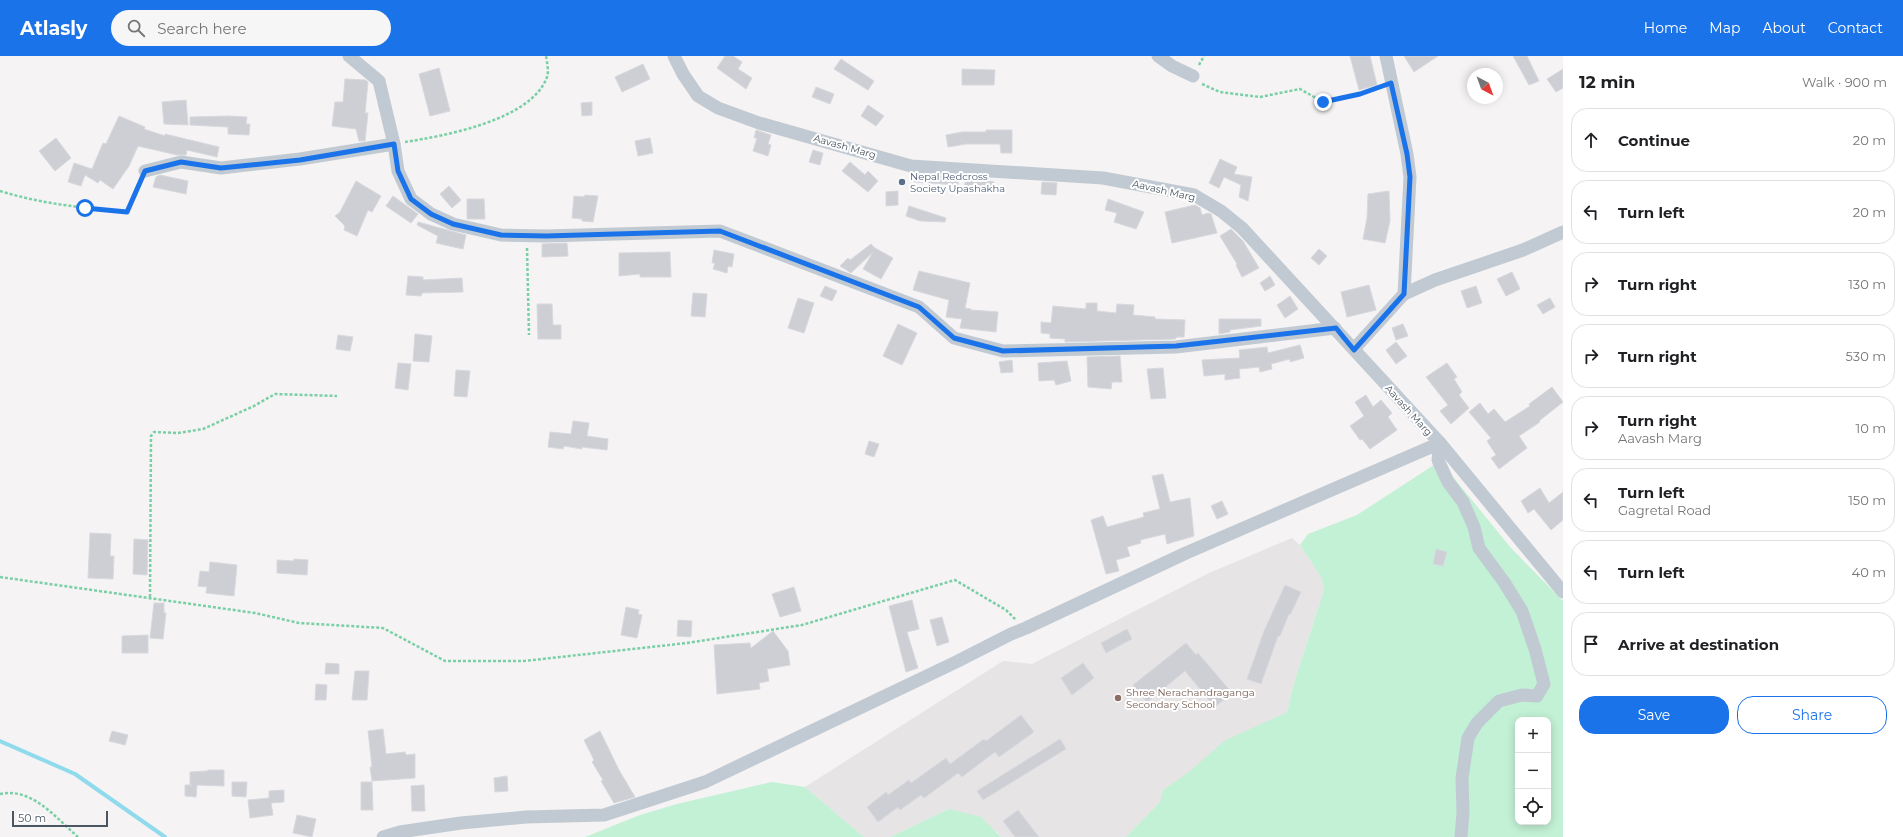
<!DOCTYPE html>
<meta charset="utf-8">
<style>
:root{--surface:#fff;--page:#f6f6f6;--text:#202124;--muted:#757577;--line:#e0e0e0;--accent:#1a73e8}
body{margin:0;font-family:Montserrat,sans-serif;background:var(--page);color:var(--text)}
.controls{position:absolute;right:12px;bottom:12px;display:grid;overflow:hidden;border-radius:8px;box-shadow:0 2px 10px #0003}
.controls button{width:36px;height:36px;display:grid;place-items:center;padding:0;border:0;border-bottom:1px solid var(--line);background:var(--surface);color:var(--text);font:20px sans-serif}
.compass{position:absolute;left:1467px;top:12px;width:36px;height:36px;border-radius:50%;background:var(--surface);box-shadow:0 2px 10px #0003;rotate:139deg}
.scale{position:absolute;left:12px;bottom:10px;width:96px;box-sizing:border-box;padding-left:4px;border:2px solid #4a5661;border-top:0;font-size:11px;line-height:14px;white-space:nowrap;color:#4a5661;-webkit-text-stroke:3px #fff;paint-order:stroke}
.stop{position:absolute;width:12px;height:12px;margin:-9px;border:3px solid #1a73e8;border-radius:50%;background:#fff}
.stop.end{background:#1a73e8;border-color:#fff;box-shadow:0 1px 4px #0008}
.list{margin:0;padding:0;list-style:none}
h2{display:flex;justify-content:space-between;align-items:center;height:52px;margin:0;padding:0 16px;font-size:17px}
h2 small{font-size:13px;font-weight:400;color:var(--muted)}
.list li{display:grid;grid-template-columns:26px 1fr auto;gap:12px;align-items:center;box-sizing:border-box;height:64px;margin:0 8px 8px;padding:0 8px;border:1px solid var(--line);border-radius:16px}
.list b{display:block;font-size:15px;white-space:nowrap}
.list p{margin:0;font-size:13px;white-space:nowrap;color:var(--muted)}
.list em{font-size:13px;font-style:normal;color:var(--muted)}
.actions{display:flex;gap:8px;padding:12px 16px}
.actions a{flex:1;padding:9px 0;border:1px solid var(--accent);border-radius:16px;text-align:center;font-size:14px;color:var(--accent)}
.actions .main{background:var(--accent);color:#fff}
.icon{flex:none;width:22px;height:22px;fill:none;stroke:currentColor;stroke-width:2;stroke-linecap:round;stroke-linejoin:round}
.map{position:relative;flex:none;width:1563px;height:781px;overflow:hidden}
header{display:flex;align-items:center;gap:24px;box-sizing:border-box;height:56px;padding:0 20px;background:var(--accent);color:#fff}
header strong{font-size:19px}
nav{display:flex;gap:22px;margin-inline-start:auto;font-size:14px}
.search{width:280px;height:36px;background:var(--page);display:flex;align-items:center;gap:10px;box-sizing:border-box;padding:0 14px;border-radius:22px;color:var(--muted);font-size:15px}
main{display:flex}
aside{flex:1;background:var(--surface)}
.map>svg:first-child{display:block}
</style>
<header>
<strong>Atlasly</strong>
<div class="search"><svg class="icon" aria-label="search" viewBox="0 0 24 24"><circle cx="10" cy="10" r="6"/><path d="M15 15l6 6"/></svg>Search here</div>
<nav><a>Home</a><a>Map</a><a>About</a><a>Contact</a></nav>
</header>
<main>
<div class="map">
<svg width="1563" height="781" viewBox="0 0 1563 781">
<rect width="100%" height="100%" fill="#f5f3f3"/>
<polygon fill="#e6e4e5" points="1292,482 1300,489 1321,521 1324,534 1294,627 1287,656 1270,664 1163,734 1160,746 1126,781 1001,781 997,776 949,753 890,781 864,781 805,731 1003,605 1032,608 1209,517"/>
<g fill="#c3f1d5" fill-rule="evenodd">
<path d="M1440,405L1511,492L1563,545V781H1126L1160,746L1163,734L1189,716L1224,685L1287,656L1294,627L1324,534L1321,521L1300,489L1308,478L1357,459ZM1518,664H1548V766H1518Z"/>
<polygon points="772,726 805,731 864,781 585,781 640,759 677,748"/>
<polygon points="949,753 981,761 1001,781 890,781"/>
</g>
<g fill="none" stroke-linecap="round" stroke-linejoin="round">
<polyline stroke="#90daee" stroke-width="4" points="0,685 75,718 165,781"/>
</g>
<g fill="#cdcfd5" stroke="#d7d9de">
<polygon points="725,0 733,0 742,6 738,13 752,22 746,33 717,12"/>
<polygon points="1350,0 1370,0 1377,29 1359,34"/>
<polygon points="1404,0 1438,0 1414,16"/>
<polygon points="1513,0 1527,0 1539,25 1529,29"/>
<polygon points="841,3 874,25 868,34 834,13"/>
<polygon points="643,8 650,23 622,36 615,21"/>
<polygon points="439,12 450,55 430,60 419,18"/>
<polygon points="962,13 995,14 994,29 962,29"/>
<polygon points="1563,13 1563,32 1556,36 1547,23"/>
<polygon points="345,23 366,24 368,26 365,57 368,57 365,85 359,85 356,73 332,70 335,46 343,46"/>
<polygon points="816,31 834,38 830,48 812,41"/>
<polygon points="186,44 188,69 164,68 162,46"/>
<polygon points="592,46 592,59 582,60 581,47"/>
<polygon points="868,49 884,60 876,70 861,60"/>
<polygon points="119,60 145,71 144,73 165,80 165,78 219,91 217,101 187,94 186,99 177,99 138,90 129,110 113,133 100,124 98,127 85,119 81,130 68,126 74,107 92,113 103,87 106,88"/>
<polygon points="228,60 247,61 246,68 250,68 249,79 228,78 228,71 190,69 190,61"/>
<polygon points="756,74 771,79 768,88 771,89 768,100 753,95 757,82 754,82"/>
<polygon points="986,74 1012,74 1012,97 1001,97 1000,88 966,88 948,91 946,79 962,76 986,76"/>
<polygon points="56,82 71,102 55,115 39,95"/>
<polygon points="650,82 653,97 638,100 635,85"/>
<polygon points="813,94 823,97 820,109 809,106"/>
<polygon points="1220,103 1237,111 1234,118 1252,121 1248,145 1239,141 1241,129 1224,121 1219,132 1209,127"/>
<polygon points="850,106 865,119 868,115 878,125 868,136 842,115"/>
<polygon points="914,118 959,121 958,129 914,126"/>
<polygon points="160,119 188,125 186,138 153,131 156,121"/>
<polygon points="966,122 994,126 993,136 964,132"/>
<polygon points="356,125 381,140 372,156 368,154 357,180 344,174 345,170 335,160 340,156"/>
<polygon points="1042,126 1057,127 1056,139 1041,138"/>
<polygon points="449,130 461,144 452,152 440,138"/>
<polygon points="898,135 898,149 886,150 886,136"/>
<polygon points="1389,135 1390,165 1385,187 1363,183 1367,162 1368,138"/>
<polygon points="585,139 598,140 593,166 582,165 582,163 572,162 574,140 584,141"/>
<polygon points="393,140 418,158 411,167 386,150"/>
<polygon points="467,143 484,143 485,163 467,163"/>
<polygon points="1108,143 1144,156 1136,173 1114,166 1117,157 1105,154"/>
<polygon points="1195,149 1200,152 1202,159 1208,157 1211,158 1217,177 1172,187 1165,156"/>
<polygon points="909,150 946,162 945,166 920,165 906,160"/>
<polygon points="418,166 466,179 463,193 436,187 438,180 417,169"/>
<polygon points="1231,173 1243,185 1259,212 1242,221 1236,209 1237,208 1220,180"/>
<polygon points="567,187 568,200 542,201 542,188"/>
<polygon points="871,188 875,192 893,202 881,223 863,213 873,196 851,217 840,210 848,202 850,204"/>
<polygon points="1319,193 1327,200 1319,209 1311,202"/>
<polygon points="714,194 734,198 732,211 728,210 727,217 713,213 715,207 712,207"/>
<polygon points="670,196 671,221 640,221 640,218 619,220 619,197"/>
<polygon points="919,215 970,227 965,252 971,253 971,254 998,256 996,276 960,272 962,263 946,261 949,244 913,234"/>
<polygon points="1512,216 1520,233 1506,240 1497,223"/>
<polygon points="408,220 423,221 423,224 462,222 463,236 422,237 421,240 406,239"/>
<polygon points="1270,220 1275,229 1265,235 1260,227"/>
<polygon points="1369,229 1376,254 1347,261 1341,236"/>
<polygon points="825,230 837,235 832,245 820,240"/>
<polygon points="1476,230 1482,247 1467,252 1461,235"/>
<polygon points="693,237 707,238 705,261 691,260"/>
<polygon points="1290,240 1298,253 1285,262 1277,249"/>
<polygon points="798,242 814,247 804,277 788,272"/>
<polygon points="1550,242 1555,251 1543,258 1537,249"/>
<polygon points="1086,247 1097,247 1097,255 1116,257 1117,248 1134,249 1133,259 1155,261 1155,263 1185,264 1184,281 1177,281 1175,283 1065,286 1065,283 1050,282 1050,278 1041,277 1041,266 1051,267 1053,250 1086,253"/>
<polygon points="537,248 552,248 553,269 561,269 561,283 538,283"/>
<polygon points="1219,263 1261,263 1261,270 1230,274 1230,276 1219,278"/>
<polygon points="898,268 917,277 902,309 883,300"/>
<polygon points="1403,268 1408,280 1396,284 1392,272"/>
<polygon points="415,278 432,280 429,306 413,305"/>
<polygon points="338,279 353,281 350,295 336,293"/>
<polygon points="1396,286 1407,300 1396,308 1386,294"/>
<polygon points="1300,289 1304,302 1290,306 1290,303 1271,308 1272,313 1260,316 1259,311 1239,313 1240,322 1225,324 1225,318 1204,320 1202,304 1240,302 1239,294 1267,291 1268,297"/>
<polygon points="1120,300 1122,326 1112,326 1111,333 1088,331 1087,301"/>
<polygon points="1012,304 1013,316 1001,317 999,306"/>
<polygon points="1067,305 1071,325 1056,329 1054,324 1039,325 1038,307"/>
<polygon points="398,307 411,308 408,334 395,332"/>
<polygon points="1447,307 1457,321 1454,323 1462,336 1459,339 1469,352 1451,368 1440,355 1448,349 1426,321"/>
<polygon points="1163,312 1166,342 1151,343 1147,313"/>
<polygon points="456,314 470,315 467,341 454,340"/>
<polygon points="1552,331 1563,346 1539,365 1540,366 1519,380 1527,392 1499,413 1491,402 1496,399 1487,385 1491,382 1469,356 1480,347 1488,358 1494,353 1505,366 1530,350 1529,348"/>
<polygon points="1366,339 1373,351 1381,344 1392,357 1388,361 1397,374 1370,393 1362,383 1360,384 1350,370 1364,360 1355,346"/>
<polygon points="573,365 589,367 587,380 608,383 607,394 582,391 582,393 564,390 563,393 548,391 550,376 571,378"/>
<polygon points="869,385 879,388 874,401 865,398"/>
<polygon points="1163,418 1170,446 1190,442 1194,480 1167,488 1165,478 1140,484 1141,487 1127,491 1130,500 1116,504 1119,515 1106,518 1091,464 1103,460 1107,471 1144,461 1143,457 1160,453 1152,420"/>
<polygon points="1540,432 1549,447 1563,436 1563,464 1551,474 1534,453 1528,457 1521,445"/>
<polygon points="1222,445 1228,458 1217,463 1211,450"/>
<polygon points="90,477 111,478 110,500 114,500 113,523 88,522"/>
<polygon points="134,483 148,484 147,519 133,518"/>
<polygon points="1436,493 1447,496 1443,510 1433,508"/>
<polygon points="294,503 308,504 307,519 277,517 277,504 294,505"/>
<polygon points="210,506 237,509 234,540 206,537 207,531 198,530 200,515 209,516"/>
<polygon points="1285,529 1301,536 1290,559 1289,558 1280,580 1278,580 1261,628 1247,623 1264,575"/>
<polygon points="794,531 801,555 780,561 772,538"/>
<polygon points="912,544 919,573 907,576 918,612 906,616 889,550"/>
<polygon points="154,547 164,547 164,557 166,557 163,583 150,582"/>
<polygon points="626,551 639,554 638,558 642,559 637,582 621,579"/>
<polygon points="942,561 949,586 937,590 930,564"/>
<polygon points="678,564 692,565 691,581 677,580"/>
<polygon points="1127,573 1132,583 1106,597 1101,587"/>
<polygon points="773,575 788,595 790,609 767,613 769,625 759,627 760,633 717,638 714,589 750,587 751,592"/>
<polygon points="148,579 148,597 122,597 122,580"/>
<polygon points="1186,587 1196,599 1198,597 1232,637 1215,651 1185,615 1147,646 1133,629"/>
<polygon points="326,607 339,608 339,618 325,618"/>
<polygon points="1083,607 1094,622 1072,639 1061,622"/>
<polygon points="355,615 369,615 367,644 352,644"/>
<polygon points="316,628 327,629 326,644 315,644"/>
<polygon points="1021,659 1034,676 999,701 995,696 962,721 958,717 924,742 921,739 900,754 898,751 878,766 867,751 886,736 888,739 909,724 911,727 946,702 950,708 984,683 986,685"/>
<polygon points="383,673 386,698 405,696 406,699 415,698 415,722 372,725 370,711 372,711 368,675"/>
<polygon points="112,675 128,679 125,689 109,685"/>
<polygon points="600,675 619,714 635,741 614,747 601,725 603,724 592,706 594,704 584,684"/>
<polygon points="1060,683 1066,693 983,744 977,735"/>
<polygon points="208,714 224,714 224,730 197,729 196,741 185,740 185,729 192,729 190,729 190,716 207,715"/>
<polygon points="507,720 508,735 495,736 494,722"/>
<polygon points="232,726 247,726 246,741 232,740"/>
<polygon points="361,726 372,726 373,754 361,754"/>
<polygon points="424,729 425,755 412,755 411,730"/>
<polygon points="284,734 284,746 271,747 273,759 250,762 248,744 269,742 269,735"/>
<polygon points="1018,754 1039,781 1015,781 1003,765"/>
<polygon points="297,759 316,763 312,781 293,777"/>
</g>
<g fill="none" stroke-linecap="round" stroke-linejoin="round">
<g stroke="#7ad0a6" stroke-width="2.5" stroke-dasharray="3 2" stroke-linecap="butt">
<polyline points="1199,9 1204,0"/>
<polyline points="1202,28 1220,36 1260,41 1300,33 1323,46 1361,38 1381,31"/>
<path d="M405,86C444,80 532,64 547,21C549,16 547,6 546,0"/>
<path d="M0,135C42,148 84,152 127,156L140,126"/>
<polyline points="527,192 529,279"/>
<polyline points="0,521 255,557 299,567 383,572 445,605 524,605 687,587 802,569 955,524 1006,554 1016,564"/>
<polyline points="150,541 151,380 154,376 178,377 203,373 254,350 275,338 337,340"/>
<path d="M0,738C32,731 56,762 78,781"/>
</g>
<g stroke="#c1cad2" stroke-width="13">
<polyline points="349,0 379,25 394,88 398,115 411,143 431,158 453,168 501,179 546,180 720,175 919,251 954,282 1003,295 1176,291 1335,272"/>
<polyline points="674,0 683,18 698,40 718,52 759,67 911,110 1103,122 1194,139 1221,155 1242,172 1440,387 1563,536"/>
<polyline points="1158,0 1172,10 1193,20"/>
<polyline points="145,115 181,106 221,112 300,103 394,88"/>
<polyline points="1404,238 1435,224 1523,194 1563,176"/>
<polyline points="1354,293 1404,238 1410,121 1407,98 1386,0"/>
<polyline points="383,781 400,776 461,767 526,761 604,759 705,726 956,606 1011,578 1026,572 1186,497 1440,387 1438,404 1448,426 1463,446 1474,471 1479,492 1504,526 1522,555 1535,593 1544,628 1537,640 1522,639 1499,645 1477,667 1468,682 1462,722 1463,757 1461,781"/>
</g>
</g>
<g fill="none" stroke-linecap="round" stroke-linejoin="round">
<polyline stroke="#1a73e8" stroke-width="5" points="85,152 127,156 145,115 181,106 221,112 300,104 394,88 398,115 411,143 431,158 453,168 501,179 546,180 720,175 919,251 954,282 1003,295 1176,290 1336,272 1354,294 1404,238 1410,121 1407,98 1391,27 1360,38 1323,46"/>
</g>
<circle fill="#5c6f8a" stroke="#fff" stroke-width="1.5" cx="902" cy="126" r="4"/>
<circle fill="#8d6e63" stroke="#fff" stroke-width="1.5" cx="1118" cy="642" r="4"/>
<g text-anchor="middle" stroke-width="4" stroke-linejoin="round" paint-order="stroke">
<g font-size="10" fill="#4a5661" stroke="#fff">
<text transform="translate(845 90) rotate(16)" y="4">Aavash Marg</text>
<text transform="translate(1164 134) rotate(13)" y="4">Aavash Marg</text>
<text transform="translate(1409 354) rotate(48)" y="4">Aavash Marg</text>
</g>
<g font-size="10" fill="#4e5e75" stroke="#fff" text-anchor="start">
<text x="910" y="124">Nepal Redcross<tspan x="910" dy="12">Society Upashakha</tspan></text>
</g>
<g font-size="10" fill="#785e54" stroke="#fff" text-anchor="start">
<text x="1126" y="640">Shree Nerachandraganga<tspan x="1126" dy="12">Secondary School</tspan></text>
</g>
</g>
</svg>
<div class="controls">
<button>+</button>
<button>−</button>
<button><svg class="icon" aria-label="locate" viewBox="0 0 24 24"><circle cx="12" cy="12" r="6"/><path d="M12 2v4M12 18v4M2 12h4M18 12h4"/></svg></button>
</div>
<svg class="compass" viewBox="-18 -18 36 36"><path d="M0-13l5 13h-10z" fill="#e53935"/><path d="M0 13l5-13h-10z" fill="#757577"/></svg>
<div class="scale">50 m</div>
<div class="stop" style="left:85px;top:152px"></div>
<div class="stop end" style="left:1323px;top:46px"></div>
</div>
<aside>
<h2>12 min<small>Walk · 900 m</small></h2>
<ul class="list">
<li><svg class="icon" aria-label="ahead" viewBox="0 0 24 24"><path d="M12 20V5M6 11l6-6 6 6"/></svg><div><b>Continue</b></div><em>20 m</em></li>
<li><svg class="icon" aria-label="left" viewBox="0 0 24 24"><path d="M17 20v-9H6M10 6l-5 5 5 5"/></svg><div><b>Turn left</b></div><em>20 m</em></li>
<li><svg class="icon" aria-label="right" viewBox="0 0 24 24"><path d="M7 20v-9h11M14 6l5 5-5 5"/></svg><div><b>Turn right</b></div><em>130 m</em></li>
<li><svg class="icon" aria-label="right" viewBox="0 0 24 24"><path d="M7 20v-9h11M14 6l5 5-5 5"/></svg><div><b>Turn right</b></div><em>530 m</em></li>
<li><svg class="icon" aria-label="right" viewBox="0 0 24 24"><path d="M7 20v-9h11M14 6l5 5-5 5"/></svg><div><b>Turn right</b><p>Aavash Marg</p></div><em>10 m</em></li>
<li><svg class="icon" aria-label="left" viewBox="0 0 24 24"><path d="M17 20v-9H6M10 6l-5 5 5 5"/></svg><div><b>Turn left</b><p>Gagretal Road</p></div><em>150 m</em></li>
<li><svg class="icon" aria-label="left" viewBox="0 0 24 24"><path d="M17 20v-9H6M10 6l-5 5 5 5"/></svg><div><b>Turn left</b></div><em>40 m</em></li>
<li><svg class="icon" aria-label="arrive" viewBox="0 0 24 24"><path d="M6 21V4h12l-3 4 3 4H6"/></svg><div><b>Arrive at destination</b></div></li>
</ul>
<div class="actions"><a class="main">Save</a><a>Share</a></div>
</aside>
</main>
